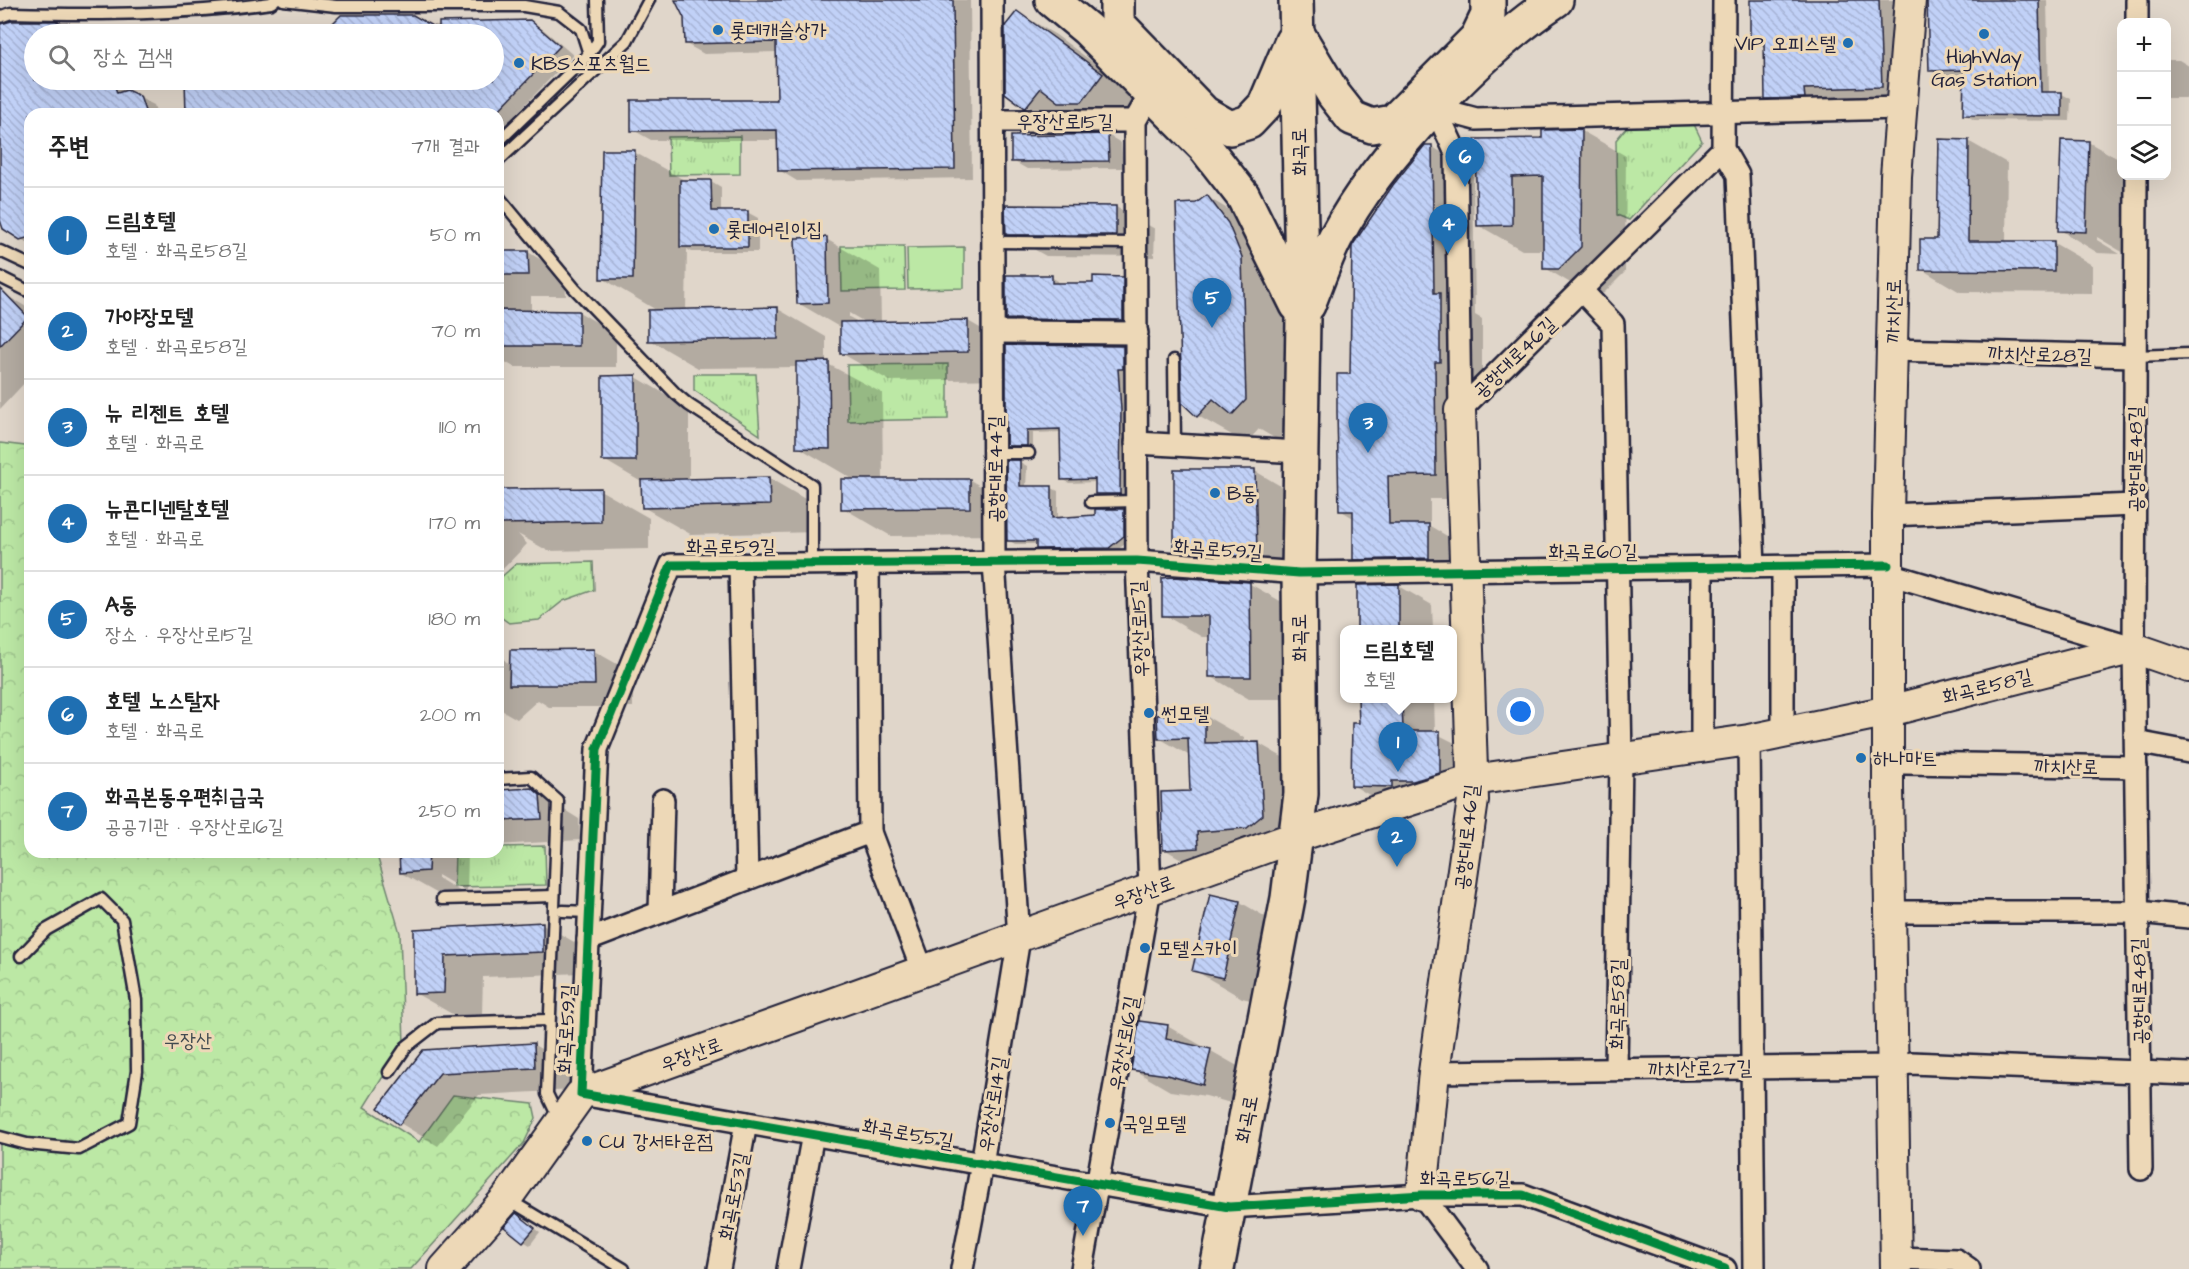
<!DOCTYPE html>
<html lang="ko">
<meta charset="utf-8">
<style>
:root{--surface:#fff;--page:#f6f6f6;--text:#222;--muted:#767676;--line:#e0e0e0;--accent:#1f6fb2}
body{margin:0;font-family:"Architects Daughter","Poor Story",sans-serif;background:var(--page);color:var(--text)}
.controls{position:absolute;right:18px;top:18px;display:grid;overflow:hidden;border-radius:12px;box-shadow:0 6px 24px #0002}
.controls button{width:54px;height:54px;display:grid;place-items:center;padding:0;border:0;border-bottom:2px solid var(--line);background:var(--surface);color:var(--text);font:30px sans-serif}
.you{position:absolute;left:1521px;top:712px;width:21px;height:21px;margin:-15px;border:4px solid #fff;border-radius:50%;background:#1a73e8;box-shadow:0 0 0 9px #1a73e833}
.badge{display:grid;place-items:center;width:39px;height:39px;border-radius:50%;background:var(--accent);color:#fff;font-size:20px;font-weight:700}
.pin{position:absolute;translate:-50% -50px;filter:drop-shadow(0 2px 3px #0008)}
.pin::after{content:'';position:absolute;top:32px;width:21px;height:18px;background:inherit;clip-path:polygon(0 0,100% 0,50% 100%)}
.popup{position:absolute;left:1340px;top:625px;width:117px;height:78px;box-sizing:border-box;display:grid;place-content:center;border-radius:12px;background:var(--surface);filter:drop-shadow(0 2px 4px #0005);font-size:20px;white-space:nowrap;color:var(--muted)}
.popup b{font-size:22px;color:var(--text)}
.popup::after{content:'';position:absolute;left:50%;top:100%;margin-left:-12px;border:12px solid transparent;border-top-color:var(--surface)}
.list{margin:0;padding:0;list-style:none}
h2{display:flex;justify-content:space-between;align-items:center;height:78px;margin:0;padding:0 24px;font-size:26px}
h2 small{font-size:20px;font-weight:400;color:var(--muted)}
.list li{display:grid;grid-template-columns:39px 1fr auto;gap:18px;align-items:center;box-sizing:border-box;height:96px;padding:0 24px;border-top:2px solid var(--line)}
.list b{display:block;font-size:22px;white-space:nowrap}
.list p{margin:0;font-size:20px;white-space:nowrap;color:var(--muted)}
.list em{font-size:20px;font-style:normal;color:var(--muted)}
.icon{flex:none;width:33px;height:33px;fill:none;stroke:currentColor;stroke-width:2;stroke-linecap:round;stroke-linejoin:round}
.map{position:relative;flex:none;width:2189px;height:1269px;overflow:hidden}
.search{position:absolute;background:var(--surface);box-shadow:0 6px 24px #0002;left:24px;top:24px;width:480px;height:66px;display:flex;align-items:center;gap:15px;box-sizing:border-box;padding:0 21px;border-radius:33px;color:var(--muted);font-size:22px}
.panel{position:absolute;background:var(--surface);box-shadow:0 6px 24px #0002;left:24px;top:108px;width:480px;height:750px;border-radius:18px}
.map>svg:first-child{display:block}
</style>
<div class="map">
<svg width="2189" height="1269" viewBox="0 0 2189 1269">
<defs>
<pattern id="forest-crowns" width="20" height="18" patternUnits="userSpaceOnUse" patternTransform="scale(1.5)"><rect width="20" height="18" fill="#bce8a5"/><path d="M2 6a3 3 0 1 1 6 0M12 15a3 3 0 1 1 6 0" fill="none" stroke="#a1c78f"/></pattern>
<pattern id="park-tufts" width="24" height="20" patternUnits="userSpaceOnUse" patternTransform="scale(1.5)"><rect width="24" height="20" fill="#bce8a5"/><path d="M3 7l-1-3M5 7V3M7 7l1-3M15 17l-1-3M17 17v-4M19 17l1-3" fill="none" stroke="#a1c78f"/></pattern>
<pattern id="building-back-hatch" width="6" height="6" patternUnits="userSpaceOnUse" patternTransform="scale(1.5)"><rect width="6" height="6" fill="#c1d1f7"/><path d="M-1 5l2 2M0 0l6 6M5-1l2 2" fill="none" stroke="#a6b3d5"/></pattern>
</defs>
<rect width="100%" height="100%" fill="#e0d6ca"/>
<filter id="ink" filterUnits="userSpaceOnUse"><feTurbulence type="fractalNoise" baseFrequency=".0167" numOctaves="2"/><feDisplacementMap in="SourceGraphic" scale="12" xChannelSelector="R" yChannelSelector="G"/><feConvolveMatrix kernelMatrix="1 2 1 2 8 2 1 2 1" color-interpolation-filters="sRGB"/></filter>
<g filter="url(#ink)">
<polygon fill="#bce8a5" stroke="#6f8570" stroke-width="1.5" points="964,247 964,288 908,289 907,248"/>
<polygon fill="url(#forest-crowns)" stroke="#6f8570" stroke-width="1.5" points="0,443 25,446 30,450 30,852 376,852 400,933 404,1043 364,1107 419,1142 453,1095 533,1104 536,1118 524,1143 411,1269 0,1269"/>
<g fill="url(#park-tufts)" stroke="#6f8570" stroke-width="1.5">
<polygon points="1693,122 1702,141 1629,220 1617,215 1616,140 1630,123"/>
<polygon points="740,136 740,174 669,175 668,137"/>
<polygon points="841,246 904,246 905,290 842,291"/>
<polygon points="948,364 948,419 848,421 847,365"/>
<polygon points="694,374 756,374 760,435 694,390"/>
<polygon points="593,562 594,590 563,601 539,620 509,623 498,615 498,580 516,564"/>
<polygon points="545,846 546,885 454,887 455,852 498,852 498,847"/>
</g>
<g fill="#0003" fill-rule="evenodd">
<polygon points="679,0 970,0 972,178 797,181 779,170 779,140 651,140 633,130 778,101 778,52 704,54 686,44 686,18"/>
<polygon points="1751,0 1909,0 1912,104 1797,116 1766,98 1766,48 1752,41"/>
<polygon points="1929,0 2047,0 2049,94 2062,94 2071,99 2070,121 1974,120 1965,114 1965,75 1939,75 1930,70"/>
<polygon points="1017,12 1056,35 1140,97 1121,124 1065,129 1007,92"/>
<polygon points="530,22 544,30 573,55 510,120 520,131 502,147 498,145 498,114 188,114 187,80 494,80 494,34 201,34 207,32"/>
<polygon points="0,24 60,24 77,34 34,34 34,80 123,80 128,92 154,105 157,114 30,114 30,244 21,239 0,215"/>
<polygon points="2166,60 2179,60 2189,66 2189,98 2166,98"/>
<polygon points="1582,131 1626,156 1625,272 1604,293 1589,294 1545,268 1545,250 1522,250 1478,225 1477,141 1544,140"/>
<polygon points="1108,135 1121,143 1123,168 1027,169 1013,161"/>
<polygon points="1968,141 2007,163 2006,242 2054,243 2092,265 2092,293 1960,292 1921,269 1939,241"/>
<polygon points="2088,142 2122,161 2122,176 2127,176 2124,253 2097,237 2097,240 2120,254 2098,253 2060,230"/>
<polygon points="1431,146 1473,171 1475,315 1482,319 1482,385 1477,385 1477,499 1430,499 1430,526 1471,550 1471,582 1397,583 1355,559 1355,519 1340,510 1352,376"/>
<polygon points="634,152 686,181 711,181 721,187 721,213 747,212 758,218 758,252 692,252 687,249 686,311 778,309 826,337 826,363 882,393 883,481 970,480 1008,502 1008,462 1020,462 1027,466 1026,488 1052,488 1058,491 1058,519 1096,517 1124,510 1130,514 1130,540 1116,551 1044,552 1037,548 1037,544 1015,544 1008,540 1008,535 891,536 843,508 856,481 798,447 797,367 698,368 650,340 658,311 602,278"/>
<polygon points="1207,197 1255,225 1290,286 1293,428 1281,442 1259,429 1246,443 1198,416 1196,205"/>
<polygon points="1007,206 1116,207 1155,229 1154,257 1046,256 1007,234"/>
<path d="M826,239L880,270L881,323L968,321L1011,346L1123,347L1129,351V372H1124L1127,413L1126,497H1103L1096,494V482L1069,483L1062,479L1061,432L1033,433V448H1014L1008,445V379L890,381L841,353V328L798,303ZM849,313L868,324L866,326L849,317Z"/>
<polygon points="498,249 505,253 528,252 565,274 566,296 531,296 531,312 579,312 616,334 616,367 514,367 498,358"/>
<polygon points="1051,277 1058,281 1058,284 1094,285 1123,278 1129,282 1129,323 1014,322 1007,318"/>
<polygon points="4,294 30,309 30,377 0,409 0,298"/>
<polygon points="636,377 689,408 689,480 769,478 817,506 818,532 692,535 643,507 643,483 604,460"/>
<polygon points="1255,471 1296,495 1298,578 1217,574 1175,550"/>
<polygon points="600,490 649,518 649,549 548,551 518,534 527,544 498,574 498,518"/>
<polygon points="1250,584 1289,606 1289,699 1249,699 1210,676 1210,637 1202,637 1164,615"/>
<polygon points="1399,586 1432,605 1433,630 1359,630"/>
<polygon points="594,651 633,673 633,707 549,707 538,700 517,719 498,708 498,653 511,667"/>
<polygon points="1360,698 1434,698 1435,733 1473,752 1472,791 1385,804 1352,785 1360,725"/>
<polygon points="1204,715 1244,738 1244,743 1258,743 1298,766 1302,838 1204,872 1164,849 1192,792 1190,756 1159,738"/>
<polygon points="531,789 579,819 580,840 498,845 498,791"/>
<polygon points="401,852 468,852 467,892 438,875 438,878 463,893 440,895 401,873"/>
<polygon points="1211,896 1240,902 1288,930 1271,1005 1242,998 1194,970"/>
<polygon points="543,924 581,946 582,973 483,977 482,1014 454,1015 415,993 415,930"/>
<polygon points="1167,1026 1248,1072 1241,1106 1206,1096 1170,1091 1132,1069"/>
<polygon points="534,1045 573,1067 574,1090 479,1095 438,1146 400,1123 423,1051"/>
<polygon points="523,1219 540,1232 530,1245 523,1241"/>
</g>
<g fill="url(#building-back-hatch)" stroke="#22223b" stroke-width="1.5">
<polygon points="675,0 953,0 955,169 778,171 777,130 631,131 631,100 777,100 776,42 685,44 684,18"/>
<polygon points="1750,0 1879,0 1882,87 1804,89 1805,98 1765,99 1764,41 1750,41"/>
<polygon points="1927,0 2039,0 2041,92 2062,92 2062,116 1963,115 1964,70 1929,71"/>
<polygon points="1017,11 1103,74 1082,102 1059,102 1041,88 1025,108 1005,93 1005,26"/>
<polygon points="341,15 413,15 439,30 439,22 530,20 560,46 495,114 186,114 185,80 494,80 494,34 322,34"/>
<polygon points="12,21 56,21 87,34 34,34 34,80 113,80 117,93 127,90 140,96 146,114 30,114 30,237 20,240 3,229 0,220 0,24"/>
<polygon points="1582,129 1581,247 1559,269 1543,269 1543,176 1512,177 1512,225 1477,226 1475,139 1542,138 1542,130"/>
<polygon points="1108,134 1109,161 1011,162 1011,136"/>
<polygon points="1939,139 1969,140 1968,241 2054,241 2054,271 1920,270 1920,239 1937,239"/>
<polygon points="2061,140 2089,141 2086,232 2058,231"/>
<polygon points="1425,145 1432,145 1434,293 1440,293 1440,362 1435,362 1436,475 1388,476 1389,524 1429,524 1429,558 1353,560 1353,511 1339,511 1337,412 1337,374 1350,374 1352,246 1393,185"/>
<polygon points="602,150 635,150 633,279 600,279"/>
<polygon points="680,180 711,180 712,211 748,211 748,247 680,247"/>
<polygon points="1207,195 1228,223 1242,257 1246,400 1232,415 1213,399 1197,417 1182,403 1176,204 1196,203"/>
<polygon points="1005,205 1116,206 1116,235 1006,235"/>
<polygon points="827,237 828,303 797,304 795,238"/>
<polygon points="498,251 528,251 529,275 498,275"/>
<polygon points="1006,275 1052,275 1052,283 1093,283 1093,276 1123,277 1123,320 1006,319"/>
<polygon points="0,288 28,317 0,346"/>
<polygon points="778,307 778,339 648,341 648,310"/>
<polygon points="498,310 579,311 579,346 498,346"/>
<polygon points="968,320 968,352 840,354 840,322"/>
<polygon points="1006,345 1123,346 1123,369 1118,369 1121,409 1120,494 1095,494 1095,479 1061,480 1060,429 1027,430 1027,446 1006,446"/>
<polygon points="829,361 830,449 796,448 796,362"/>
<polygon points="636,375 636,461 602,461 602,376"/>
<polygon points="1006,460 1020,460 1020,486 1052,486 1052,518 1095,515 1095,509 1124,509 1124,536 1109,548 1036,549 1036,541 1007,541"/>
<polygon points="1174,469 1255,469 1257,555 1250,557 1174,551"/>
<polygon points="769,477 770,505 642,508 641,480"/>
<polygon points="841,479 970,479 970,508 841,509"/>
<polygon points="601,488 601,522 498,524 499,489"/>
<polygon points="1173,577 1250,582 1251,677 1209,677 1209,616 1162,616 1162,578"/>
<polygon points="1399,584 1399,630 1357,630 1357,585"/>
<polygon points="594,649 595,685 509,685 510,650"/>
<polygon points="1358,699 1402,699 1403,731 1440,731 1440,773 1413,781 1392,781 1392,787 1351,786 1352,723 1359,723"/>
<polygon points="1205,714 1205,743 1259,742 1263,815 1247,828 1197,832 1198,848 1163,850 1161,792 1190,791 1188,738 1158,739 1157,715"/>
<polygon points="532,788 540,795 542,819 498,821 498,790"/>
<polygon points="399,852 429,852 428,871 400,873"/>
<polygon points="1210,894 1240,901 1223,978 1192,971"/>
<polygon points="543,922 543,952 445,956 444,993 414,994 414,929"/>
<polygon points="1139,1021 1168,1025 1166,1039 1211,1049 1203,1085 1167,1075 1131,1070"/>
<polygon points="534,1043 535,1068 440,1073 399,1125 378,1108 423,1050"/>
<polygon points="516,1213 535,1228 523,1242 504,1227"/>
</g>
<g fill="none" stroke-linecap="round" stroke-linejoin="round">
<g stroke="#22223b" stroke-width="15">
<g id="lane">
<polyline points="283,0 336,6 524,6 559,12 581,29 589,54"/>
<path d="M0,17L11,13C98,15 185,15 271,3L275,0"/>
<polyline points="498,142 589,54 598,41 597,0"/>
<polyline points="498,161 627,41 649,0"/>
<polyline points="498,196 575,289 676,394 689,405 812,485 812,564"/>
<polyline points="994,242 1137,243"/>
<polyline points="0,251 30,265"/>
<polyline points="0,277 30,292"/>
<polyline points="2135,356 2189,354"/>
<polyline points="1174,360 1175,445"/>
<polyline points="995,453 1029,453"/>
<polyline points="1091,502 1137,501"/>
<polyline points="498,779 531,777 558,801 547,1094 559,1119"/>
<polyline points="442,899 554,896"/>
<polyline points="563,911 589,912"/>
<polyline points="389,1072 406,1047 437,1023 549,1020"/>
<polyline points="0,1137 27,1144 79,1149 129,1123 137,1071 136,1000 122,920 101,899 46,930 21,956"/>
<polyline points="509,1200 624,1269"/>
</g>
</g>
<g stroke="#22223b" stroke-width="26">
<g id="street">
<polyline points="1724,0 1723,149 1738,175 1754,567"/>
<polyline points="2137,22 2137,0"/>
<polyline points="1435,108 1476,119 1901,108"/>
<polyline points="1435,108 1456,153 1460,410"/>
<polyline points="994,121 1135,121"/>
<polyline points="2136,176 2134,648 2141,1169"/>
<polyline points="1582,291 1613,324 1621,759 1616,1069"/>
<polyline points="994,332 1137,333"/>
<polyline points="1892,350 2135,356"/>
<polyline points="1460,410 1723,149"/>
<polyline points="1136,443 1300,452"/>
<polyline points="1888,515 2135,505"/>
<polyline points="740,564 747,879"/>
<polyline points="1702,568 1702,747"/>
<polyline points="1889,574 2133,647"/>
<polyline points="1783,733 1783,567"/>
<polyline points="1749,740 1754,1269"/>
<polyline points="2136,742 2189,752"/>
<polyline points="1888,760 1904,763 2136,767"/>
<polyline points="870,832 923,972"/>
<polyline points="660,912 663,800"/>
<polyline points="1890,912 2138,912 2189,917"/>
<polyline points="588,940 870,832 868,563"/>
<polyline points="1434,1072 1893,1066 1911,1063 2189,1074"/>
<polyline points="1422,1195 1477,1269"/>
<polyline points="1896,1258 1956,1260 1969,1269"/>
<polyline points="719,1269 746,1123"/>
<polyline points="788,1269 813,1134"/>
<polyline points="962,1269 982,1164 1019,938 994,562 992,0"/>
<polyline points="1082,1269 1150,889 1137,561 1135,121 1151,93"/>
<polyline points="1725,1269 1523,1195 1422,1195 1229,1207 581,1094 597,749 671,565 1137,561 1299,573 1888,565"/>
</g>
</g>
<g stroke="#22223b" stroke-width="34">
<g id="secondary">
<polyline points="1422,1195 1434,1072 1473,800 1460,410"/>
<polyline points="444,1269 506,1199 581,1094 1295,837 1473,780 1749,740 1889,711 2134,648 2189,667"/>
<polyline points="1896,1269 1888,788 1888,515 1896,176 1910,0"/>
</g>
</g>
<g stroke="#22223b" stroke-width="38">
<g id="primary">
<polyline points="1052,0 1087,29 1204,146 1243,196 1297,305"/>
<polyline points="1117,0 1117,23 1204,113 1230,128 1249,122 1265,105 1292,41"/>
<polyline points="1297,33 1334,95 1352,118 1372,126 1393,122 1477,38 1488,15 1488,0"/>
<path d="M1308,305C1317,283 1325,258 1336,237C1378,157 1481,50 1556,0"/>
<polyline points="1217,1269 1288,898 1301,794 1299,573 1303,318 1296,0"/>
</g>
</g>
<use href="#lane" stroke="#edd8b7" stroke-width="10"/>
<use href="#street" stroke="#edd8b7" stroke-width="21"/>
<use href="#secondary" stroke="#edd8b7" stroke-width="30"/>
<use href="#primary" stroke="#edd8b7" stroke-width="33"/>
<g stroke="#edd8b7" stroke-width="13">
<polyline id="cycleway" points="1725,1269 1523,1195 1422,1195 1229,1207 581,1094 597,749 671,565 1137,561 1299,573 1888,565"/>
</g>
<use href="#cycleway" stroke="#00873e" stroke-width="9"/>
</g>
</g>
<g fill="#1f6fb2" stroke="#edd8b7" stroke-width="2">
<circle cx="718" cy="30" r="6"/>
<circle cx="1984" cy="34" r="6"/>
<circle cx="1848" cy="43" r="6"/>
<circle cx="519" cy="63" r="6"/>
<circle cx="714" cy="229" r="6"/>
<circle cx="1215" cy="493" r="6"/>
<circle cx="1149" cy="713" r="6"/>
<circle cx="1861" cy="758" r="6"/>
<circle cx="1145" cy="948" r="6"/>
<circle cx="1110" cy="1123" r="6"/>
<circle cx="587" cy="1141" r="6"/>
</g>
<g text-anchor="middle" stroke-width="6" stroke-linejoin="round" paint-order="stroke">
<g font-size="20" fill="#22223b" stroke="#edd8b7" text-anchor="start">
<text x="730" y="37">롯데캐슬상가</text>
<text x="1836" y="50" text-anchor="end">VIP 오피스텔</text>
<text x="1984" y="63" text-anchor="middle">HighWay<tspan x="1984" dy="23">Gas Station</tspan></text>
<text x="531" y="70">KBS스포츠월드</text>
<text x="726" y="236">롯데어린이집</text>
<text x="1227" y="500">B동</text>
<text x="1161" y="720">썬모텔</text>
<text x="1873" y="765">하나마트</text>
<text x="1157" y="955">모텔스카이</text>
<text x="1122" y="1130">국일모텔</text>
<text x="599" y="1148">CU 강서타운점</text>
</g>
<g font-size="20" fill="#22223b" stroke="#edd8b7">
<text x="1065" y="128">우장산로15길</text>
<text transform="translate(1299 152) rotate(-91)" y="7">화곡로</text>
<text transform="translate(1893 311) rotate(-89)" y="7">까치산로</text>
<text transform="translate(2040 354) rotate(2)" y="7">까치산로28길</text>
<text transform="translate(1514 357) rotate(-44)" y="7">공항대로46길</text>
<text transform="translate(2135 459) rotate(-90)" y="7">공항대로48길</text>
<text transform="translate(995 469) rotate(-90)" y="7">공항대로44길</text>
<text x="731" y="553">화곡로59길</text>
<text transform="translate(1218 549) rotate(4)" y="7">화곡로59길</text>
<text x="1593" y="558">화곡로60길</text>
<text transform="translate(1139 629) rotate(-92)" y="7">우장산로15길</text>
<text transform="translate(1299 638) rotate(-91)" y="7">화곡로</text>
<text transform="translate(1987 686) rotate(-14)" y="7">화곡로58길</text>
<text transform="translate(2066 766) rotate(1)" y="7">까치산로</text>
<text transform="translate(1466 837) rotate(-84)" y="7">공항대로46길</text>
<text transform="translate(1143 892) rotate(-20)" y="7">우장산로</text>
<text transform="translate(2139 991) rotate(-91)" y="7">공항대로48길</text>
<text transform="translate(1617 1004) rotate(-89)" y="7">화곡로58길</text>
<text transform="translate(566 1029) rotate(-87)" y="7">화곡로59길</text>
<text transform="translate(1123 1043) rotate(-80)" y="7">우장산로16길</text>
<text transform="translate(691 1054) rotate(-20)" y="7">우장산로</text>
<text transform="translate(1700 1068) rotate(-1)" y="7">까치산로27길</text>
<text transform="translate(992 1104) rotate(-81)" y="7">우장산로14길</text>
<text transform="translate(1246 1119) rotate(-79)" y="7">화곡로</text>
<text transform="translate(908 1133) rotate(10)" y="7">화곡로55길</text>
<text x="1465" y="1185">화곡로56길</text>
<text transform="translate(733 1196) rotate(-79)" y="7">화곡로53길</text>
</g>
<g font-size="20" fill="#414a50" stroke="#edd8b7">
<text x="188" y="1047">우장산</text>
</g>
</g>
</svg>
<div class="controls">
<button>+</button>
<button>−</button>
<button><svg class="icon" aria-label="layers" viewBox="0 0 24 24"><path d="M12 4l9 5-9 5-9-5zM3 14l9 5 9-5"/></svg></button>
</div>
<div class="you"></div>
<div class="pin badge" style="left:1398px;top:772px">1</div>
<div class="popup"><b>드림호텔</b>호텔</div>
<div class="pin badge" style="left:1397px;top:867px">2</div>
<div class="pin badge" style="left:1368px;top:453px">3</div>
<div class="pin badge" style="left:1448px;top:254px">4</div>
<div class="pin badge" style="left:1212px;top:328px">5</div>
<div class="pin badge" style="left:1465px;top:187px">6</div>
<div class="pin badge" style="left:1083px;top:1236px">7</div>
<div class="search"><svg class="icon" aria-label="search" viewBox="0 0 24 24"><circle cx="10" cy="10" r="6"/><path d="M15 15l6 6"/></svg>장소 검색</div>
<section class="panel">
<h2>주변<small>7개 결과</small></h2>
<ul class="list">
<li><span class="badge">1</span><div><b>드림호텔</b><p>호텔 · 화곡로58길</p></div><em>50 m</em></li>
<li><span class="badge">2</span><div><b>가야장모텔</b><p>호텔 · 화곡로58길</p></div><em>70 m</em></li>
<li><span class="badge">3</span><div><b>뉴 리젠트 호텔</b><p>호텔 · 화곡로</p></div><em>110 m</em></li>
<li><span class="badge">4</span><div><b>뉴콘디넨탈호텔</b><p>호텔 · 화곡로</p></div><em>170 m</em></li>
<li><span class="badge">5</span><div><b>A동</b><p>장소 · 우장산로15길</p></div><em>180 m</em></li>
<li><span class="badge">6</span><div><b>호텔 노스탈자</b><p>호텔 · 화곡로</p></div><em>200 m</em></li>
<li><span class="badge">7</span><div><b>화곡본동우편취급국</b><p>공공기관 · 우장산로16길</p></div><em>250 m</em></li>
</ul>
</section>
</div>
